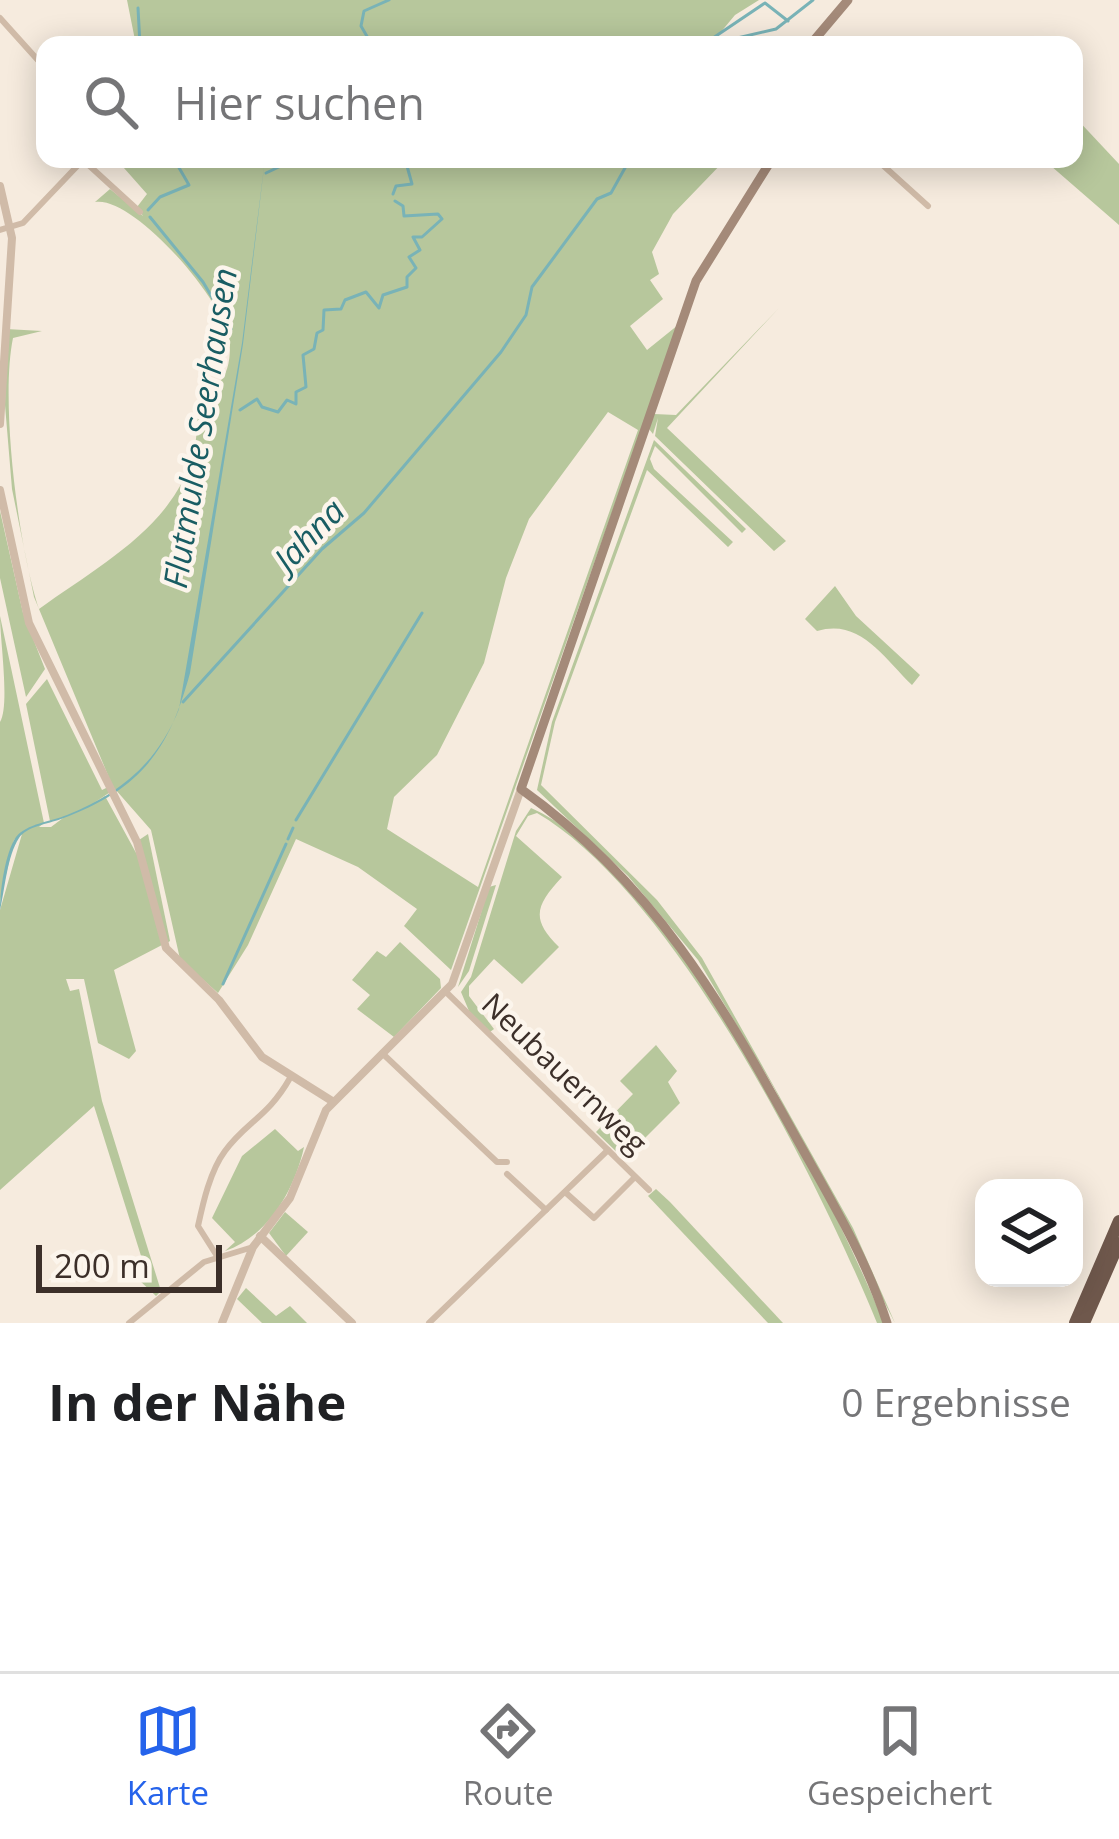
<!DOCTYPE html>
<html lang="de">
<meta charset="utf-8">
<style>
:root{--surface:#fff;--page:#f6f6f6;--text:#202124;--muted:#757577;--line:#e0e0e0;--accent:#2563eb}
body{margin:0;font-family:"Open Sans",sans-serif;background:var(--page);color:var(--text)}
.controls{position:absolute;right:36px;bottom:36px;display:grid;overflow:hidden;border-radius:24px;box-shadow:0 6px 30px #0003}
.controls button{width:108px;height:108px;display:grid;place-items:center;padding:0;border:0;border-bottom:3px solid var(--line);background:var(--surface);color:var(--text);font:60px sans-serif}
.scale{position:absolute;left:36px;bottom:30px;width:186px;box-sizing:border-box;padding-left:12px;border:6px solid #3c2f29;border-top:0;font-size:33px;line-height:42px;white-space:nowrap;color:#3c2f29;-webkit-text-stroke:9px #fcf5ec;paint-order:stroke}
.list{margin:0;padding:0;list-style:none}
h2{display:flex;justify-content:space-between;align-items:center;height:156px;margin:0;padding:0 48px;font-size:51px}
h2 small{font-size:39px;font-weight:400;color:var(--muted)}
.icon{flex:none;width:66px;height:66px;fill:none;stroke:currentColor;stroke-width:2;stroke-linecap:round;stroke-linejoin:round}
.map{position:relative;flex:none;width:1119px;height:1323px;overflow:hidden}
.search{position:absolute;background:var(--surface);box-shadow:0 6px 30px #0003;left:36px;right:36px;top:36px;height:132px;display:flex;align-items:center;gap:30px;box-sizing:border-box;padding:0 42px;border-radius:24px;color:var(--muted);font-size:45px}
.sheet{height:348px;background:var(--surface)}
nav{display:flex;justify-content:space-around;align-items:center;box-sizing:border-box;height:168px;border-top:3px solid var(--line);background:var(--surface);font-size:33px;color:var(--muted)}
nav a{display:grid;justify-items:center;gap:6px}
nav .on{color:var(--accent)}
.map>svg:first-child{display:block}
</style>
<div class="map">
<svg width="1119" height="1323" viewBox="0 0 1119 1323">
<rect width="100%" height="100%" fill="#f6ebde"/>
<g fill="#b7c79c" fill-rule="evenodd">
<polygon points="127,0 759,0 735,15 710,45 136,45"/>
<polygon points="1074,116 1119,164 1119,225 1043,159 1074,159"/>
<path d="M116,159H726L673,214L652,252L659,274L650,280L663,299L630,326L647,350L678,325L451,970L404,926L417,909L358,867L296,839L248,945L218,993L180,959L151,830L115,789L92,804L105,796L141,862L162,945L114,970L136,1051L129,1059L98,1043L84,979H66L70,991L79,989L102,1101L161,1291L156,1296L139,1280L142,1259L94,1106L0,1190V910L22,834L14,840L0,901V722C10,706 0,640 0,616L44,823L39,827H51L63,818L50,821L26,704L47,679L102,790L112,785L34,597L12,489L5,405L6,329L42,331L13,338C0,401 18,546 39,609C111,557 204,511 197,408C214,383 230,384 230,346C231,307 134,195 95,202L110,189L143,216L137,207L147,194ZM608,412L638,430L478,887L387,829L394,797L437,755L484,663L506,578L529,519Z"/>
<polygon points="779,308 667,428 786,541 774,551 655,436 658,418 653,434 649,429 654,414 676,415"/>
<polygon points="654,440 746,529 742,533 655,446 650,459 654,469 733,542 728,547 647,470 555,722 541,785 657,900 702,958 853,1228 895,1323 774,1088 698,960 628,876 537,790 552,722"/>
<polygon points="0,511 23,613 45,669 26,697 0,578"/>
<path d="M835,586L856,616L920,675L912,685C883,657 860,618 817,631L805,619Z"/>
<path d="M531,808C665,866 829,1189 884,1323H877C817,1177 674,893 537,813L528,816L516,836L562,877C536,905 530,919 559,947L522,984L494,959L469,986V996L494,1029L490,1032L469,1011L461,992L471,977L516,831Z"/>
<polygon points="148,834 170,941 167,943 139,840"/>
<polygon points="496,885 469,971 458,987 489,887"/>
<polygon points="400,942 440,979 441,988 394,1037 357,1009 370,995 352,980 377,951 386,957"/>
<polygon points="656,1045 677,1071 668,1082 680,1103 624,1159 596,1132 633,1094 620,1081"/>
<path d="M275,1129L298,1151L304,1147C294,1193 266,1237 225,1251L235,1242L212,1218L242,1156Z"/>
<polygon points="656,1189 670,1202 783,1323 768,1323 648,1196"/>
<polygon points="285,1212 308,1232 286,1256 269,1233"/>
<polygon points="246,1288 276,1316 290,1306 307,1323 262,1323 237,1299"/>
</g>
<path fill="#79b3b7" d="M265,159L243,344L190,673C169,751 140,790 61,819C48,824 27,826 19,838C7,856 5,889 0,910C0,891 5,853 16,837C26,824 52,821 67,815C120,794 158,762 179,709L242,343Z"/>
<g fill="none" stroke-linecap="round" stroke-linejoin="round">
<g stroke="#79b3b7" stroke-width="3">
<polyline points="138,8 140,45"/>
<polyline points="713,38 765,3 788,21"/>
<polyline points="372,45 361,26 364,11 389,0"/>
<polyline points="386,45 389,45"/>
<polyline points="707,45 776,29 813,0"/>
<polyline points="293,161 297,159"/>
<polyline points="266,173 281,166"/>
<polyline points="393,194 396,186 412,184 405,159"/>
<polyline points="148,210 160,197 189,185 174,159"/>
<polyline points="150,217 203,282 231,329"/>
<polyline points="240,410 257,399 262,407 278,412 287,400 296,404 296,392 306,387 303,355 314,349 317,333 323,330 324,310 341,309 345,300 366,292 379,308 383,295 407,287 407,277 416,268 409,257 420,250 413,237 422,237 442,219 438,214 404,216 403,206 395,201"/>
<polyline points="183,702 322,549 364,513 501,352 526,315 532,287 597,199 611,193 630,159"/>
<polyline points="296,820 422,613"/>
<polyline points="288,839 293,828"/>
<polyline points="223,984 286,844"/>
</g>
<g stroke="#d0bba8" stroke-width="6">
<polyline points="0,18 45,68"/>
<polyline points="82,159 140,212"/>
<polyline points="876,159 928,206"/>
<polyline points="0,230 23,223 83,160"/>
<polyline points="446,992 649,1190"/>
<polyline points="382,1053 497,1162 507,1162"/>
<polyline points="507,1174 546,1210"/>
<polyline points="565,1192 594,1218 635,1177"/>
<path d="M217,1256L198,1226C203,1203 210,1171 225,1151C246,1122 268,1117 290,1078"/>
<polyline points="129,1323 204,1262 253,1247"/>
<polyline points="429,1323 608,1150"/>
</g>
<g stroke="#d0bba8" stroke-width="8">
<polyline points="0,186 12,238 0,424"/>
<polyline points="0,490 29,623 137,842 166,948 219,1000 262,1057 332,1101"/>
<polyline points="260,1236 352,1323"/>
<polyline points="222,1323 253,1247 290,1198 326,1110 452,984 521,789"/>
</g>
<g stroke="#a48a79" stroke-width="9">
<polyline points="810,45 848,0"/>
<path d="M772,159L696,281L521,789C654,884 721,1001 798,1141C831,1200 866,1258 887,1323"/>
</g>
<g stroke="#6f584c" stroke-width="12">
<polyline points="1075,1323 1119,1221"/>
<polyline points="1084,1323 1119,1243"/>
</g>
</g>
<g text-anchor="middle" stroke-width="9" stroke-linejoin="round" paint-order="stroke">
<g font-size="30" fill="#3c2f29" stroke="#fcf5ec">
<text transform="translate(564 1074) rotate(44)" y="10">Neubauernweg</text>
</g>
<g font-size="33" font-style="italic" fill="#195d63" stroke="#fcf5ec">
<text transform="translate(200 428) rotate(-81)" y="12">Flutmulde Seerhausen</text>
<text transform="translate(309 535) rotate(-46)" y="12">Jahna</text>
</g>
</g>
</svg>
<div class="controls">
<button><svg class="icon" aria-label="layers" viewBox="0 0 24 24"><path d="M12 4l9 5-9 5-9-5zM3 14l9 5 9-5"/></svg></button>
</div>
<div class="scale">200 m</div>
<div class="search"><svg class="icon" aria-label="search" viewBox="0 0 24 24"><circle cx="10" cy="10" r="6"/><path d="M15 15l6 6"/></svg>Hier suchen</div>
</div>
<section class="sheet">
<h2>In der Nähe<small>0 Ergebnisse</small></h2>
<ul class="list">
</ul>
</section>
<nav>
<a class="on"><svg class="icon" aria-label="map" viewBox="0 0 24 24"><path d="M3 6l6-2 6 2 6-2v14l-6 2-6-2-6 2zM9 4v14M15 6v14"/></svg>Karte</a>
<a><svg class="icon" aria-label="directions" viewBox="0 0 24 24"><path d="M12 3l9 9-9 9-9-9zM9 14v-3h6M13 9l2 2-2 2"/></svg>Route</a>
<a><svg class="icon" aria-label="saved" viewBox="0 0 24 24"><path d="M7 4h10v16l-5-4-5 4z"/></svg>Gespeichert</a>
</nav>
